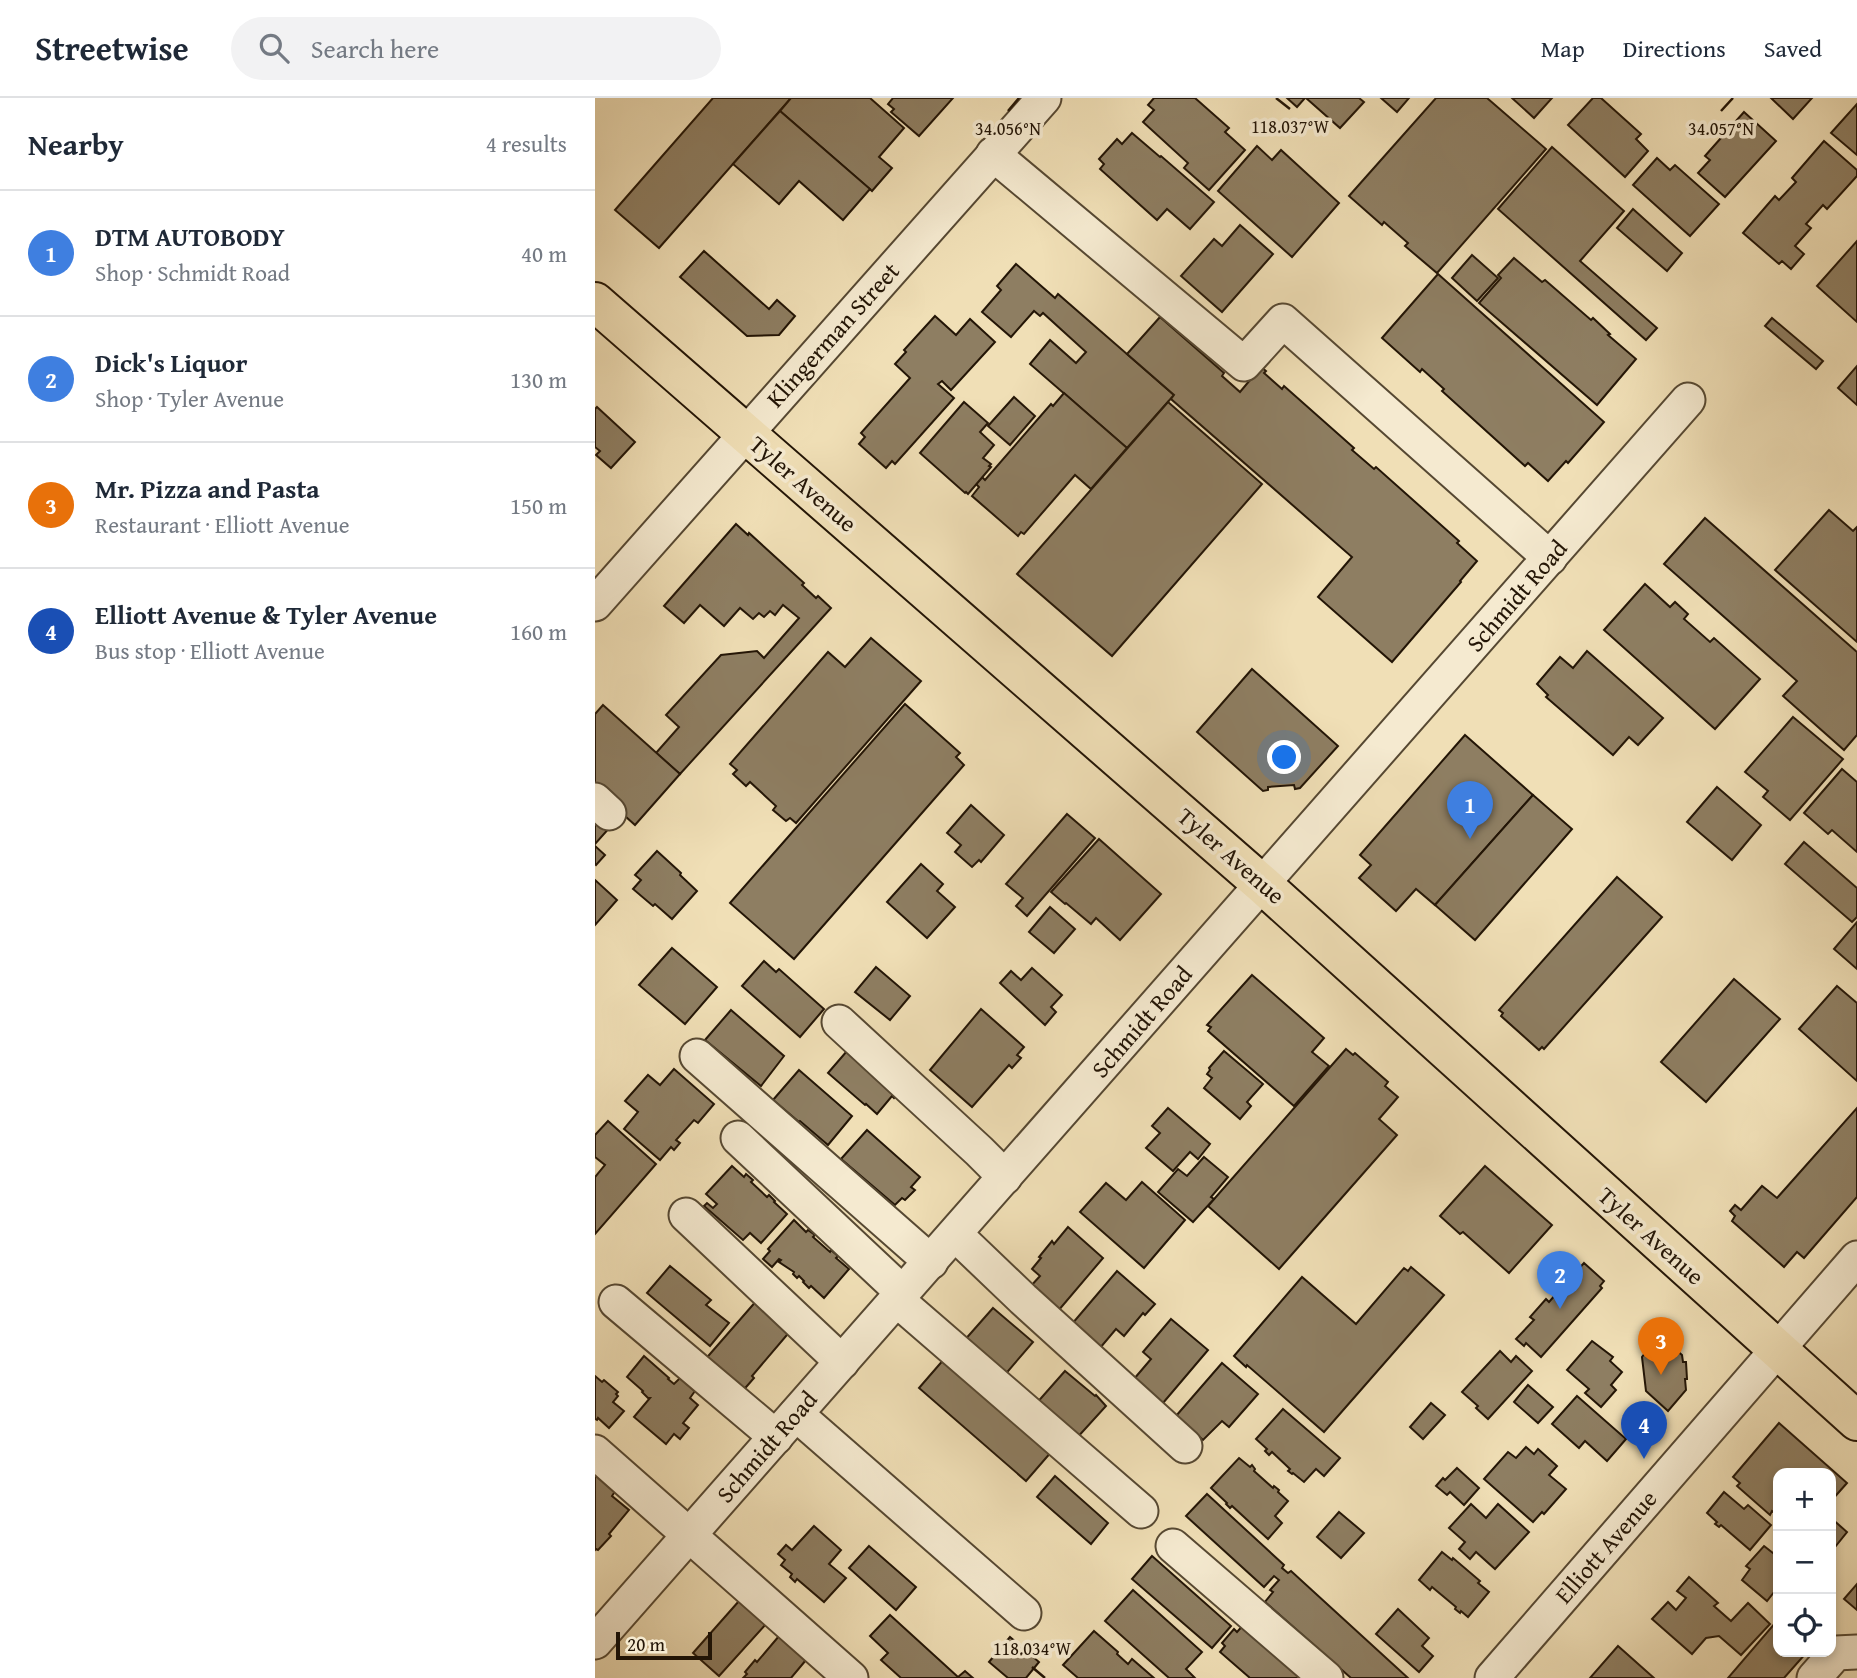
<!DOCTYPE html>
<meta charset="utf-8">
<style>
:root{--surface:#fff;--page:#f2f2f3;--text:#1f2937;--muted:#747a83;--line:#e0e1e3;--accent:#d93025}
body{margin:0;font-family:"Gentium Book Plus",serif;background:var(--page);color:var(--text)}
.controls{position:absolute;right:21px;bottom:21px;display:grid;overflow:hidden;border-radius:14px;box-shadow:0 4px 10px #0003}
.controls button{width:63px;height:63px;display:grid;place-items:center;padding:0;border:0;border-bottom:2px solid var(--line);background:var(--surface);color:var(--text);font:35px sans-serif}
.scale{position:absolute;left:21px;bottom:18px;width:96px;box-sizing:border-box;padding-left:7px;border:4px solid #231506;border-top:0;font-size:19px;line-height:24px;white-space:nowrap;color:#231506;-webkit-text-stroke:5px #f5ead0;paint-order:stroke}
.you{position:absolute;left:690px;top:660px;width:24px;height:24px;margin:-18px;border:5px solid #fff;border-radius:50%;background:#1a73e8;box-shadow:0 0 0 10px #1a73e833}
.badge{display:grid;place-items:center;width:46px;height:46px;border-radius:50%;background:var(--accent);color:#fff;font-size:23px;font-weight:700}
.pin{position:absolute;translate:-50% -58px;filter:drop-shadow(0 2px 4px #0008)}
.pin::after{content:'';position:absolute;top:37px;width:24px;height:21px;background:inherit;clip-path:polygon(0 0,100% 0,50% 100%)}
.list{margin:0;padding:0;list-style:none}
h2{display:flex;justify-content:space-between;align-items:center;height:91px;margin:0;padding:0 28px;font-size:30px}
h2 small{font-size:23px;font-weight:400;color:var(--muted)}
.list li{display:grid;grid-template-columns:46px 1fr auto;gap:21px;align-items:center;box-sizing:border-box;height:126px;padding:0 28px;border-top:2px solid var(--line)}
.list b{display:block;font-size:26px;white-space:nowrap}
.list p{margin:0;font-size:23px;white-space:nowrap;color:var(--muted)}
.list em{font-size:23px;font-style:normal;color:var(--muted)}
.icon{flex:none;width:38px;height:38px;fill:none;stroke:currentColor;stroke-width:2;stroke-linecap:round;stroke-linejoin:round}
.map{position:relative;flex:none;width:1262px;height:1580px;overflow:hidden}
header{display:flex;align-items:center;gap:42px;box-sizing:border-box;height:98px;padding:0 35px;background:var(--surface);border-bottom:2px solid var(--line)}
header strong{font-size:33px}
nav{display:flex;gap:38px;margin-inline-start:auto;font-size:24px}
.search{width:490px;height:63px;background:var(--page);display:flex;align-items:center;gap:18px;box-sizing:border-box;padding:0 24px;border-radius:38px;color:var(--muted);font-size:26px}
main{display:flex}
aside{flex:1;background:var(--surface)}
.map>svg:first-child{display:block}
</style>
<header>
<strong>Streetwise</strong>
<div class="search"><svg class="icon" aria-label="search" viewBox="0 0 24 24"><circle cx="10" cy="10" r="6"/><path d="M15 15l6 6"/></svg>Search here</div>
<nav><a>Map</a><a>Directions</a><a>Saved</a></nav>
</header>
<main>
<aside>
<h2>Nearby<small>4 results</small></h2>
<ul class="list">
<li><span class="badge" style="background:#3f7fe0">1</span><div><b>DTM AUTOBODY</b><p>Shop · Schmidt Road</p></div><em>40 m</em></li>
<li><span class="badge" style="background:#3f7fe0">2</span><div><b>Dick's Liquor</b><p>Shop · Tyler Avenue</p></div><em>130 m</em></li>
<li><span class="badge" style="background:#e8710a">3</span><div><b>Mr. Pizza and Pasta</b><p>Restaurant · Elliott Avenue</p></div><em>150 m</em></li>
<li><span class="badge" style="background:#1a4fb4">4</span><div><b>Elliott Avenue &amp; Tyler Avenue</b><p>Bus stop · Elliott Avenue</p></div><em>160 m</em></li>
</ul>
</aside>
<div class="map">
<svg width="1262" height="1580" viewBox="0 0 1262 1580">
<rect width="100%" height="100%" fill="#f0dfb6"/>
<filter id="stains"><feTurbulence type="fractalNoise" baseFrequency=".00286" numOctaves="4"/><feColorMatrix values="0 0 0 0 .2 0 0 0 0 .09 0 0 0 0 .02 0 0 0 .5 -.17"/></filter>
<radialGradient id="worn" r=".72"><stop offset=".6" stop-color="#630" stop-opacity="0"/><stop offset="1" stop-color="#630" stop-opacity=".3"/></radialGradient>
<g fill="#8e7e62" stroke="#231506" stroke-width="2">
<polygon points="118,0 196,0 64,150 20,112"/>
<polygon points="196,0 275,0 309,30 284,59 297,70 277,93 185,13"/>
<polygon points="298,0 358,0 324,38 296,14 299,11 293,6"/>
<polygon points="559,0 600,0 634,30 630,34 650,52 614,92 589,70 593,65 548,24 559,12 553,7"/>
<polygon points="692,0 710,0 702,9"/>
<polygon points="711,0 764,0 769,4 745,30"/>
<polygon points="786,0 814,0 802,14"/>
<polygon points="841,0 892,0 951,51 842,175 810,148 813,145 789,124 787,127 754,98"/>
<polygon points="917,0 957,0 939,20"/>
<polygon points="998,0 1006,0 1046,36 1041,41 1053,53 1030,79 973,27"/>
<polygon points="1176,0 1217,0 1198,21"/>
<polygon points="1262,6 1262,57 1236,35"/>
<polygon points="185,13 275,91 248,122 204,83 184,106 138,66"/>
<polygon points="1149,14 1181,43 1130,99 1103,75 1115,62 1110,58"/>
<polygon points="537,35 565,59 566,58 619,104 595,131 572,111 562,122 505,71 509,66 504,61 522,41 527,46"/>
<polygon points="1229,43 1262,72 1262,78 1232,111 1228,107 1211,126 1216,130 1200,148 1209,156 1196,171 1187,163 1184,166 1148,135 1180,98 1184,102 1201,84 1197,80"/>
<polygon points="662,48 677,62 686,52 744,105 697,159 623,93"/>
<polygon points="957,49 1029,113 985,163 1062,230 1051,242 903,111"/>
<polygon points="1062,60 1075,72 1080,67 1124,106 1095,138 1038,87"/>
<polygon points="1038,111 1087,155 1072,173 1022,130"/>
<polygon points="645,127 678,156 627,214 586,178 619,141 627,148"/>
<polygon points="1262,143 1262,224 1222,188"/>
<polygon points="109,153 174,211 182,202 200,218 184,237 152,238 85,179"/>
<polygon points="877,157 903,180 882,203 857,180"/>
<polygon points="919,160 947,184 950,182 996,222 998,220 1015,236 1013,237 1041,261 1002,307 884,205 906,180 903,177"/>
<polygon points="421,166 460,200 463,196 579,297 532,350 435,266 455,242 481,265 491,254 448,215 445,218 439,213 416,239 387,214 406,192 402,188"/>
<polygon points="843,176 1009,324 973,365 971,363 953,383 933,365 930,368 847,293 849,291 827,271 825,274 787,240"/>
<polygon points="340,218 361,237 375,221 400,244 356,292 347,283 343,286 359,300 300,366 297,363 291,370 264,346 270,339 266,335 315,280 300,266 311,254 309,252"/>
<polygon points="565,219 629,275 627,278 645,294 666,269 671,273 669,275 687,291 689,288 759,350 757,352 779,371 781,369 864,443 862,445 882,463 865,483 866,484 797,564 723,499 757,459 576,301 579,297 532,256"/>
<polygon points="1177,220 1228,263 1221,271 1170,228"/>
<polygon points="1262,268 1262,307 1243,290"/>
<polygon points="469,295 532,350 496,391 480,377 429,436 426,434 423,438 377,398 384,389 381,386 387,379 390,382 456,306 458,308"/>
<polygon points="419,299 440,318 415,347 393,328"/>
<polygon points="369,304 393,325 385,334 399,347 388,360 396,366 394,368 396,369 373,396 371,394 370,395 325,355"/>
<polygon points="573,304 667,386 517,558 422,476"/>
<polygon points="2,309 40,344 16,370 1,357 5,353 0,349 0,311"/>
<polygon points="1234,412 1258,433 1262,429 1262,544 1180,472"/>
<polygon points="1110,420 1262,554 1262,637 1249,652 1188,598 1202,583 1069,466"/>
<polygon points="141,426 153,437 154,435 209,485 207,487 221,500 223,498 236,510 85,676 61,655 84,629 71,617 126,557 162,553 169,560 204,520 188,507 180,517 175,513 169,519 164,515 158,521 145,510 129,528 105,507 89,525 69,508"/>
<polygon points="1050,486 1075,509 1080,504 1093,516 1089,521 1115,544 1119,540 1165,581 1120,631 1009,532"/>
<polygon points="276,540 326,583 201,725 195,720 191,723 178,712 181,708 155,684 151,688 138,676 142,672 135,666 233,554 250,569"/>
<polygon points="992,553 1068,620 1043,647 1034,639 1018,657 951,599 953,597 942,586 965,559 978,570"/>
<polygon points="657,571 743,648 705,690 700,691 699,687 673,689 673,692 668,693 602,634"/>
<polygon points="310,606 365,655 361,659 369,667 199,861 135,805"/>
<polygon points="8,607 85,676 40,727 0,691 0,616"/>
<polygon points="1198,619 1248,661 1195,722 1168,699 1173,693 1150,674"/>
<polygon points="870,637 938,697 840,807 821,791 801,813 764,780 776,767 765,757"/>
<polygon points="1247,671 1262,684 1262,754 1237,732 1233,736 1209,715"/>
<polygon points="1122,689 1166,727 1137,762 1092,724"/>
<polygon points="938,697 977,731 880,842 840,807"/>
<polygon points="376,707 409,737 386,764 384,762 377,769 360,754 366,747 352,735"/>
<polygon points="0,713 16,728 0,746"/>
<polygon points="472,716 500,740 432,818 421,808 428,800 411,786"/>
<polygon points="504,741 566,796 525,842 501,820 496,826 471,805 470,806 456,794"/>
<polygon points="1209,744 1262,790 1262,819 1257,824 1190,766"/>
<polygon points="0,748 10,757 1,767 0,766"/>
<polygon points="62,753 86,775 85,777 102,793 77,821 60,806 58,808 38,791 46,782 40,777"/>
<polygon points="326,766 348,786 342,793 360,809 332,840 292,804"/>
<polygon points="1022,779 1067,819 949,951 947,949 944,952 906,918 908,915 904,912"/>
<polygon points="0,782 22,802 0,827"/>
<polygon points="455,809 480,831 459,855 434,834"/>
<polygon points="1262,824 1262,871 1239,851"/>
<polygon points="77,850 122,889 90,926 44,887"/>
<polygon points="169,863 181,874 184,871 229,911 205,939 147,888"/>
<polygon points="281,869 315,898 295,922 260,894"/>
<polygon points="437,870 467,897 456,909 461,914 450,927 405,885 416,873 426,882"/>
<polygon points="657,877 729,940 717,954 734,968 699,1008 613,933 616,929 612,927"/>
<polygon points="1139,881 1185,921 1111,1004 1066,964"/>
<polygon points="1242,888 1262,905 1262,983 1204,931"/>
<polygon points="386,911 429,949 422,957 426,960 417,970 414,967 377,1009 335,972"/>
<polygon points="136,912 189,958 166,988 110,942"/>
<polygon points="258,946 304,995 299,1000 297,998 282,1016 271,1006 270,1007 233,975"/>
<polygon points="751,951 758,957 760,955 793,984 790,988 803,999 784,1021 802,1037 684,1171 613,1108"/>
<polygon points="629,953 668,986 652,1004 656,1008 645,1021 609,990 617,980 612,976 615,972 614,970"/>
<polygon points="79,971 119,1006 103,1025 99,1022 81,1042 85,1045 79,1052 76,1049 65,1062 29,1031 43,1014 30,1003 53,977 65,987"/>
<polygon points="204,972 257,1018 233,1047 205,1023 204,1024 178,1002"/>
<polygon points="573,1010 615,1046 603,1061 595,1054 578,1073 551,1050 565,1035 557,1028"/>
<polygon points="1262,1010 1262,1099 1209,1160 1202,1154 1189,1169 1137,1123 1140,1118 1135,1113 1140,1107 1146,1112 1167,1088 1182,1100"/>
<polygon points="13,1023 61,1066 0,1136 0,1079 10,1067 0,1059 0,1037"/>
<polygon points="272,1032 325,1079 316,1089 320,1092 310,1102 307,1100 300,1107 246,1061"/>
<polygon points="609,1059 633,1079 616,1099 619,1101 598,1124 563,1094 583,1071 592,1078"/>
<polygon points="137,1068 149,1079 151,1076 158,1082 156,1084 172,1099 174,1097 180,1103 179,1104 192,1116 166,1145 155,1135 148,1142 109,1108 112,1105 118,1110 122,1106 111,1096"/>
<polygon points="890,1068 957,1127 914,1175 868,1134 865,1136 845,1118"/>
<polygon points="547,1084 590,1122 549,1170 485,1114 511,1085 531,1102"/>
<polygon points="199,1122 211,1134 213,1132 220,1137 218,1139 235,1154 236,1152 243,1158 241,1160 254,1171 229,1200 216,1188 214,1190 208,1184 209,1183 204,1178 202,1180 198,1176 199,1174 184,1164 186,1162 184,1161 177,1169 168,1161 175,1153 173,1151"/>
<polygon points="473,1129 508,1160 463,1213 435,1189 445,1178 437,1171 446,1160 444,1159 457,1143 459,1146"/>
<polygon points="989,1165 1009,1183 1005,1188 1007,1190 946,1259 931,1245 929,1248 921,1241 939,1222 935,1219 951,1201 954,1204"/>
<polygon points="75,1168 116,1202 111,1207 134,1225 115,1248 52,1195"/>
<polygon points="816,1169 849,1197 729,1334 652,1267 651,1269 639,1258 707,1179 761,1226 809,1170 813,1173"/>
<polygon points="522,1173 560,1206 550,1217 548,1215 529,1238 521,1231 505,1250 477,1226"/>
<polygon points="163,1201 197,1231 157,1278 159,1280 145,1296 108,1264"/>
<polygon points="398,1210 438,1244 408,1279 368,1244"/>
<polygon points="576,1221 613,1252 568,1305 539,1281 556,1261 548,1254"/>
<polygon points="1064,1237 1087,1257 1088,1264 1091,1264 1092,1281 1090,1281 1091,1292 1073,1313 1051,1293 1047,1259"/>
<polygon points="997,1243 1018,1259 1015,1263 1027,1274 1016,1287 1021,1292 1006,1309 990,1295 994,1291 972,1272"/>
<polygon points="905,1253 916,1264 921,1258 937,1273 893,1321 881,1310 883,1308 867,1294"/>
<polygon points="49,1258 74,1280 73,1281 79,1286 85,1280 100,1293 95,1300 103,1307 88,1325 94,1330 85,1341 79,1336 71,1346 39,1319 55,1300 53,1300 47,1294 48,1293 32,1279"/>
<polygon points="350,1260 457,1353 431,1383 324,1290"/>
<polygon points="627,1265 663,1296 634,1329 627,1323 608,1342 581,1318"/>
<polygon points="470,1273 500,1298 501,1297 511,1308 480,1342 440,1307"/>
<polygon points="0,1278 7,1284 9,1282 23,1294 21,1296 23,1298 18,1304 29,1313 14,1330 3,1320 2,1322 0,1321"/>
<polygon points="933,1287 958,1309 943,1325 919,1304"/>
<polygon points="982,1298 1031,1341 1012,1363 990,1343 984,1350 957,1326"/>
<polygon points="836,1305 850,1317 828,1341 815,1329"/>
<polygon points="688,1311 745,1360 729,1378 721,1371 709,1384 698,1375 697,1376 693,1373 695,1371 677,1354 674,1357 670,1353 672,1351 661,1341"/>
<polygon points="1184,1325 1252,1385 1236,1403 1236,1375 1183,1375 1183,1418 1177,1413 1175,1417 1142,1388 1145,1385 1138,1379"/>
<polygon points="931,1349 939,1356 943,1351 962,1368 954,1377 971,1391 949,1416 947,1414 938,1424 889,1381 913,1354 921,1360"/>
<polygon points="644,1360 655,1369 657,1367 660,1371 659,1373 678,1390 679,1388 684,1392 683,1394 693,1403 680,1418 687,1425 673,1441 637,1408 635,1410 631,1406 632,1405 616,1390"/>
<polygon points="862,1370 884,1390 869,1407 855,1394 852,1397 841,1388 848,1380 850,1382"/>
<polygon points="0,1374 21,1392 17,1398 34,1412 14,1436 16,1438 3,1452 1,1451 0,1452"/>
<polygon points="460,1378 513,1425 496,1446 442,1399"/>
<polygon points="1129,1394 1149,1411 1153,1407 1176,1427 1155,1452 1126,1427 1124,1429 1120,1426 1122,1424 1112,1415"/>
<polygon points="612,1396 689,1467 687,1470 693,1475 696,1473 813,1580 756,1580 670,1504 678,1494 675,1492 684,1482 679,1478 669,1489 591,1418"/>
<polygon points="876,1406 891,1420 903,1406 934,1434 900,1471 881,1454 875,1461 864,1451 870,1444 854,1430"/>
<polygon points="744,1414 769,1435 746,1460 722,1439"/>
<polygon points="1236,1420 1252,1434 1236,1454"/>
<polygon points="219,1428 246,1452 234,1466 251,1480 229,1504 202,1481 200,1484 195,1479 197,1476 186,1467 190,1462 183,1456 191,1447 197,1452"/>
<polygon points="274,1448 321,1489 301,1512 254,1470"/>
<polygon points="1169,1448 1183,1459 1183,1489 1172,1503 1147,1482 1155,1471 1151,1468"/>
<polygon points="847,1454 857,1462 858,1460 885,1483 883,1485 894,1494 873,1519 866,1513 865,1515 860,1511 861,1509 837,1489 835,1492 824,1482"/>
<polygon points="557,1458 636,1528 617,1550 537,1481"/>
<polygon points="1094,1479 1123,1505 1119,1508 1136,1523 1153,1505 1175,1526 1146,1557 1124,1538 1111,1540 1097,1556 1057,1521 1073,1504 1081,1512 1091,1500 1082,1493"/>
<polygon points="1262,1486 1262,1512 1249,1501"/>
<polygon points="538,1492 607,1554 591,1571 600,1580 574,1580 510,1523"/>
<polygon points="144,1503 171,1526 124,1578 98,1555"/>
<polygon points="803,1511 834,1540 827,1548 838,1558 824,1574 781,1536"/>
<polygon points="295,1517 363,1579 370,1573 378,1580 306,1580 286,1562 293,1555 275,1538"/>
<polygon points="651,1524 714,1580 655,1580 625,1554 630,1548 627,1545 639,1531 642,1534"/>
<polygon points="1181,1524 1183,1524 1183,1554 1212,1554 1189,1580 1133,1580"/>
<polygon points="499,1533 523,1554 522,1556 533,1566 537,1561 559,1580 483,1580 468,1567"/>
<polygon points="184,1538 211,1562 196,1580 148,1580 152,1576 150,1574 160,1562 162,1564"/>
<polygon points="415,1539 444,1564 431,1580 413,1580 394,1564"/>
<polygon points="1023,1548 1059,1580 995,1580"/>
</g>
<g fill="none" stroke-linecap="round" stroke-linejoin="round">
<g stroke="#564832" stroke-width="37">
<g id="minor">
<polyline points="398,56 649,266 688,223 955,460"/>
<polyline points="0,506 449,0"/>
<polyline points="0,702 14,715"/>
<polyline points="244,924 384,1053 410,1079"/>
<polyline points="102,958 336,1164"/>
<polyline points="143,1040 308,1195"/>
<polyline points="91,1117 247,1264"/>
<polyline points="360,1136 428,1201 590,1348"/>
<polyline points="302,1202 546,1413"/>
<polyline points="21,1204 181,1339"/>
<polyline points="201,1316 429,1515"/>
<polyline points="0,1354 256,1580"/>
<polyline points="578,1448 731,1580"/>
<polyline points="0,1544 1093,302"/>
<polyline points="897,1580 1262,1160"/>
<polyline points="1219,1580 1241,1555 1262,1554"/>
</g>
</g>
<g stroke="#231506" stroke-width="42">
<polyline id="major" points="0,204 668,787 1262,1323"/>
</g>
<use href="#minor" stroke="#f5ead0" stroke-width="33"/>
<use href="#major" stroke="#f0dfb6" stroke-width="38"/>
</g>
<path fill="none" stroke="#231506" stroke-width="2.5" d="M681,0L695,11M413,13L424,0M1126,13L1138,0M437,1569L450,1580"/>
<g text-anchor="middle" stroke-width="7" stroke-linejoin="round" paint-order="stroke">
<g font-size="24" fill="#231506" stroke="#f5ead0">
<text transform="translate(238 237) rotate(-48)" y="8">Klingerman Street</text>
<text transform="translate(208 386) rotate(41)" y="8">Tyler Avenue</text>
<text transform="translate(922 498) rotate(-49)" y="8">Schmidt Road</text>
<text transform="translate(636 758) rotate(41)" y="8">Tyler Avenue</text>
<text transform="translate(547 924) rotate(-49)" y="8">Schmidt Road</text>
<text transform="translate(1056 1138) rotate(42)" y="8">Tyler Avenue</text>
<text transform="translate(172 1349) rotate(-49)" y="8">Schmidt Road</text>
<text transform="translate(1011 1449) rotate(-49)" y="8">Elliott Avenue</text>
</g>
</g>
<g font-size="18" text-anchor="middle" fill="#231506" stroke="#f5ead0" stroke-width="7" stroke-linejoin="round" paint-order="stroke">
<text x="695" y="35">118.037°W</text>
<text x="413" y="37">34.056°N</text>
<text x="1126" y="37">34.057°N</text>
<text x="437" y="1557">118.034°W</text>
</g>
<rect width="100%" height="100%" filter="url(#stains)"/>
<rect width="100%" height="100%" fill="url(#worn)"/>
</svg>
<div class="controls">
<button>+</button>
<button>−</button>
<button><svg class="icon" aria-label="locate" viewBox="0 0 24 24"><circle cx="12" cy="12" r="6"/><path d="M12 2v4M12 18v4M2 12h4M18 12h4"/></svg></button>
</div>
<div class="scale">20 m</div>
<div class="you"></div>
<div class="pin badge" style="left:875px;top:741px;background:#3f7fe0">1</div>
<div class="pin badge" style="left:965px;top:1211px;background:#3f7fe0">2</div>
<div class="pin badge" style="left:1066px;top:1277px;background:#e8710a">3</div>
<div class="pin badge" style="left:1049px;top:1361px;background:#1a4fb4">4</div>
</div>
</main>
